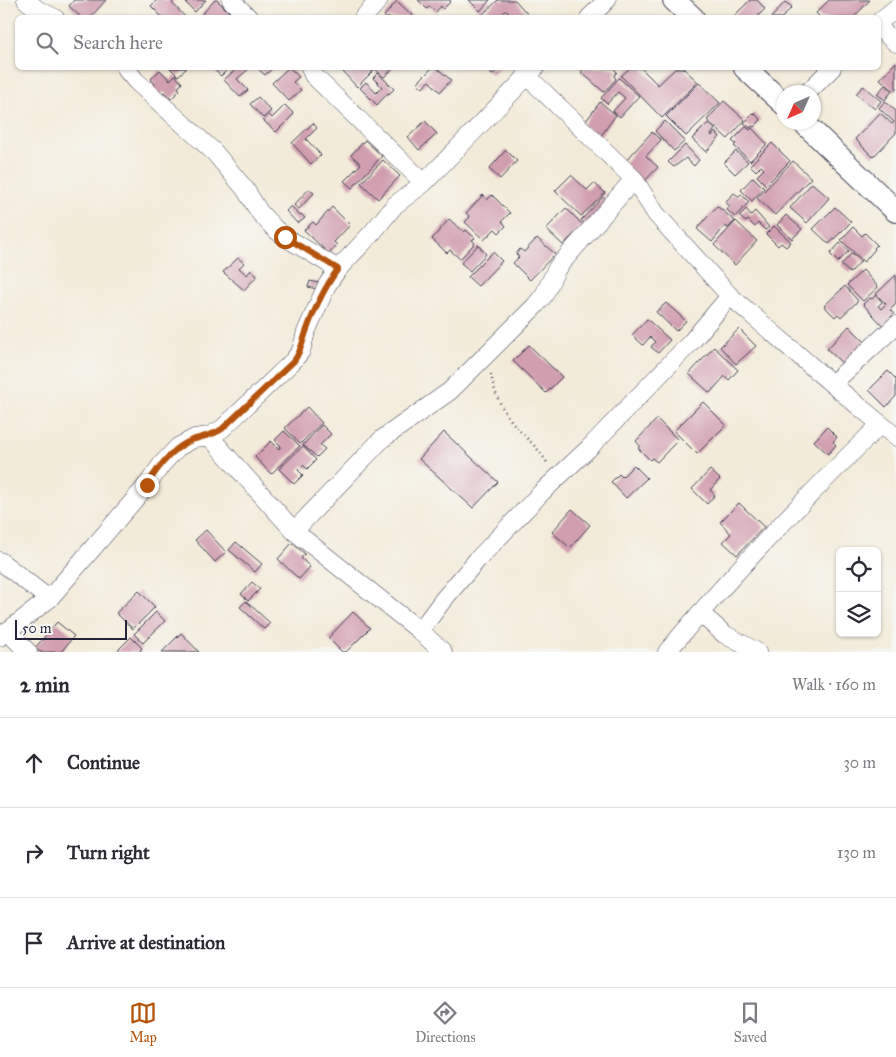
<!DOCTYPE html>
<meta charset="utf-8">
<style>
:root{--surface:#fff;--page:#f2f2f3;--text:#2b2b33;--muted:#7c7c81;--line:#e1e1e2;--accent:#b45309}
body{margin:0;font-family:"IM FELL Great Primer",serif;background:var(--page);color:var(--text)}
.controls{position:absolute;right:15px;bottom:15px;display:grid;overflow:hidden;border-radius:8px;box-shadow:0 1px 4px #0004}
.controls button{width:45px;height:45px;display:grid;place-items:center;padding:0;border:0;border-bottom:1px solid var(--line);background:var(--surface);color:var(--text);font:25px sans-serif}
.compass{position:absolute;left:776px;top:85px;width:45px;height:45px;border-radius:50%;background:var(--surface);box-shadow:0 1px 4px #0004;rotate:225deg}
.scale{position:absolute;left:15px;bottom:12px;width:112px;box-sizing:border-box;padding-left:5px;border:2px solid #22223b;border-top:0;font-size:14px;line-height:18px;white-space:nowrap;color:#22223b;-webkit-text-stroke:4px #f6f6f2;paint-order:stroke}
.stop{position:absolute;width:15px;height:15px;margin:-11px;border:4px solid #b45309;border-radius:50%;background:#fff}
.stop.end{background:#b45309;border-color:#fff;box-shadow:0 1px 5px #0008}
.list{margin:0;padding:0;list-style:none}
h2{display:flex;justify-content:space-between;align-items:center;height:65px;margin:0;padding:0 20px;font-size:21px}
h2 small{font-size:16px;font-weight:400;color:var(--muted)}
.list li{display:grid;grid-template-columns:32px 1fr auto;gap:15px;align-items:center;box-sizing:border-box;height:90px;padding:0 20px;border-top:1px solid var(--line)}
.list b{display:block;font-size:19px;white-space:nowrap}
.list em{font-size:16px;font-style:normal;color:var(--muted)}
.icon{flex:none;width:28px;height:28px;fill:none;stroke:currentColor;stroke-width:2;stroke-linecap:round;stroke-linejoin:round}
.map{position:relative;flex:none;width:896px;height:652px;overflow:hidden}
.search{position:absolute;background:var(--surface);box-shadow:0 1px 4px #0004;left:15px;right:15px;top:15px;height:55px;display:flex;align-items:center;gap:12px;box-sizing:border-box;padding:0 18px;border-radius:8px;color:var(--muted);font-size:19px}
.sheet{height:335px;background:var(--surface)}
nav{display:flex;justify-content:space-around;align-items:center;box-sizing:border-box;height:70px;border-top:1px solid var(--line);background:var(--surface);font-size:14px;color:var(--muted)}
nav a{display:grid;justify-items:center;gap:2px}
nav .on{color:var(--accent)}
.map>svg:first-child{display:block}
</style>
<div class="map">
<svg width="896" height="652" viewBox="0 0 896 652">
<rect width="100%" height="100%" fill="#f6f6f2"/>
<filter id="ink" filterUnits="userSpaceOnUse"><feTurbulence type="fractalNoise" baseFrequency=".02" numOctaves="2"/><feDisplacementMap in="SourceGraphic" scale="10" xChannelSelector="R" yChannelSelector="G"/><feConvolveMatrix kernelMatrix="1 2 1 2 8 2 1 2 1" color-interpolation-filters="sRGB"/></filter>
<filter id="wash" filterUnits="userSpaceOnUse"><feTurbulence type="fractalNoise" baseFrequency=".0096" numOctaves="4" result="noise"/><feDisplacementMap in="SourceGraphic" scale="20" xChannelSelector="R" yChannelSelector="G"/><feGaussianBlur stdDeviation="1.12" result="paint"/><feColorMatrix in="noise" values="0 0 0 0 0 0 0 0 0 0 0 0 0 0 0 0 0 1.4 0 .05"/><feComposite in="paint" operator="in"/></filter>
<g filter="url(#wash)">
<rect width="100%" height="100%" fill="#f3ebd9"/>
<g id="blocks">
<g fill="#d19eb0">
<polygon points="74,0 106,0 90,18 82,18 69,6"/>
<polygon points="157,0 175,0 172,3 186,18 163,18 151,6"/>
<polygon points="189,0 206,0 195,12 186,3"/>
<polygon points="215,0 217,0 235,18 203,18 201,15"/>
<polygon points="418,0 449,0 451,1 443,9 441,6 436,12 429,6 427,9"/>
<polygon points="469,0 490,0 480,11"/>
<polygon points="498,0 515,0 531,18 513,18 506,10 499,18 484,18 482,15"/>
<polygon points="750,0 757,0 765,9 756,18 732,18"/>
<polygon points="829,0 870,0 853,18 821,18 816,13"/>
<polygon points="397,1 415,18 386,18 384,16"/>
<polygon points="785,2 792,7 782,18 771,18"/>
<polygon points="896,62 896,90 894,91 880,79"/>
<polygon points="170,68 187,68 178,76"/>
<polygon points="212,68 229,68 221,76"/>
<polygon points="237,68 250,68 237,79 248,90 240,97 224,80"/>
<polygon points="257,68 273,68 265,75"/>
<polygon points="288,68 290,68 299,77 293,82 301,90 289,101 272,83"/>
<polygon points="348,68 372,68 374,70 357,87 343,72"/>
<polygon points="374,68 394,68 384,77"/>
<polygon points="432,68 437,68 451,80 440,92 429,81 423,88 417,83"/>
<polygon points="485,68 500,68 492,75"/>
<polygon points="585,68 613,68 617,72 614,76 616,79 604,92 581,72"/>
<polygon points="630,68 641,68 658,85 676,68 683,68 698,82 662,118 621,76"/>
<polygon points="160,70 170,80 175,75 182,83 178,88 180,90 171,99 164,92 159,96 151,87 155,84 151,79"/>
<polygon points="378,73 394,89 389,94 388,93 377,105 360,88 366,82 376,93 382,87 373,78"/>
<polygon points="619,78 639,96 620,117 613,111 625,98 618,92 607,104 601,98"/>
<polygon points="699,83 720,103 686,136 666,116"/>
<polygon points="885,85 892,91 885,100 877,94"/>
<polygon points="863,86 881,101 875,109 856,94"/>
<polygon points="258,97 271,111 263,118 250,104"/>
<polygon points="724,101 745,120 728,139 707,120"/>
<polygon points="885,101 896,111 896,133 873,157 855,139 880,113 892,124 894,122 879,108"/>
<polygon points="600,102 616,115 600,137 583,125"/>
<polygon points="285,105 294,114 276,132 263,120 269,115 272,118"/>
<polygon points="754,113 761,120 754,127 752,126 750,128 744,123"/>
<polygon points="425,121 437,134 419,150 408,137"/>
<polygon points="665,121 685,141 674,151 655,131"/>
<polygon points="313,123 317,128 306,139 321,155 311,164 292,143"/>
<polygon points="708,123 715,129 711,135 712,136 715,132 720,137 706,152 692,139"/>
<polygon points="746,127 750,130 752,128 767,144 750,161 734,146 736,144 732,141"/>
<polygon points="652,132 661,140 646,156 658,167 643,183 623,164"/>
<polygon points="365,140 382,156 352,188 344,181 361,164 351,155"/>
<polygon points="772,143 790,161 766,185 757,176 764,169 761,166 756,171 750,165"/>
<polygon points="685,145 699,160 694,166 686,158 674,167 668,162"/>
<polygon points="506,150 517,161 500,179 489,169"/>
<polygon points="736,151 748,162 735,174 724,163"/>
<polygon points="383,160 400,176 378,199 361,183"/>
<polygon points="793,161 811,178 775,215 757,198"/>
<polygon points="571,175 587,190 594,183 605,193 581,216 555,191"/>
<polygon points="753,177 764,188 752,201 741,190"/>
<polygon points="812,183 829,198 807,223 790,208"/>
<polygon points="309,189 314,193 299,209 294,205"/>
<polygon points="734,193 739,197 741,194 749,202 735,217 727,210 730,206 725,202"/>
<polygon points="483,195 487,200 492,195 510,213 502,221 506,226 499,233 495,229 484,240 465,222 470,217 466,213"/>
<polygon points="603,197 610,204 588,227 581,220"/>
<polygon points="291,206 299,215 301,214 305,218 300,222 297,223 286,211"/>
<polygon points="717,206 735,221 728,228 725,226 712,242 697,229"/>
<polygon points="332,207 350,225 334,242 337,245 329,254 304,230 313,222 316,225"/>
<polygon points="835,207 851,222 829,244 813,229"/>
<polygon points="566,208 583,225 563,245 546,229"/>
<polygon points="746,209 751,215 755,211 769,227 765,230 758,223 755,227 748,220 746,222 739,216"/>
<polygon points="786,215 802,229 792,239 777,225"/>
<polygon points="449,219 464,232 466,230 475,238 472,240 475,243 460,259 450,250 447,253 432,239"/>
<polygon points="736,221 757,241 735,265 714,245"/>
<polygon points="774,226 791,242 786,247 781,243 778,246 766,234"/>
<polygon points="853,227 862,236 865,233 877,245 874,248 875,249 864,262 841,240"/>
<polygon points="537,238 555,254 530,280 513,263 519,257 516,254 520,249 524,252"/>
<polygon points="840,243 849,251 838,262 830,254"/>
<polygon points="478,245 486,254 470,271 461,263"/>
<polygon points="493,252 502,261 478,286 468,277"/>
<polygon points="852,253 861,261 850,273 841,265"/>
<polygon points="238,258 244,263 239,268 247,275 251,270 257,276 244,290 223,272"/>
<polygon points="863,270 878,287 863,301 847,285"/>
<polygon points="896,275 896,304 890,310 894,314 890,318 891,320 884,327 863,304 870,298 872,299 876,295 882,302 878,306 881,309 886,304 876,294"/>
<polygon points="310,281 319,283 317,289 308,287"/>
<polygon points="845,286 858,301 841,317 838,314 835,317 824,306"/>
<polygon points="666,303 686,321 676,331 656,312"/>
<polygon points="647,319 670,340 658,353 651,347 655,342 650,337 643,345 632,335"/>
<polygon points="849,326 866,343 844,365 827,349"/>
<polygon points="739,329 756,346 736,364 720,347"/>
<polygon points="529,345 562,377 546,393 513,361"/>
<polygon points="714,347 738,370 729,380 725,376 710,393 689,374"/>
<polygon points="888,371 896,379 896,396 886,407 869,390"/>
<polygon points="703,402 726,425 697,454 674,431"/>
<polygon points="307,407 322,423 300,444 285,428"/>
<polygon points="657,419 678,440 657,462 652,458 650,460 638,448 640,446 636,441"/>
<polygon points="322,425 331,434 320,445 325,449 317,457 303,445"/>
<polygon points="827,427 837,437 833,442 836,445 828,454 814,441"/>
<polygon points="284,431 300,446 271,474 255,457 271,441 279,449 281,446 275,440"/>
<polygon points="444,432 498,482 473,508 419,459"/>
<polygon points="303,446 316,460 307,469 303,465 298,470 303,475 294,484 279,469"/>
<polygon points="634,465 647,478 626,498 611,482 619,474 622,477"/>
<polygon points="710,470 720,479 710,490 715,495 707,504 692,489"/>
<polygon points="739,503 764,527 737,555 723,542 731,534 720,522"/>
<polygon points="572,509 590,525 570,548 552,532"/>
<polygon points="206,530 226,552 215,562 195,540"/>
<polygon points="236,542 262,564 255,572 229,550"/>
<polygon points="292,543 305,554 301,558 310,567 299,579 278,559"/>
<polygon points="252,582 260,589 248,601 241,594"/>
<polygon points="139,591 155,607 133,629 116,613"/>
<polygon points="246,601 270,623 264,629 240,607"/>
<polygon points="156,612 165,621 143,643 134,634"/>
<polygon points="353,612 370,628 346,652 342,652 328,638"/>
<polygon points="57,622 74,636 61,652 40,652 35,648"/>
<polygon points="181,633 199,652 162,652"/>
<polygon points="131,637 142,648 140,650 142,652 116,652"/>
</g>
</g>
</g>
<g filter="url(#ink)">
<use href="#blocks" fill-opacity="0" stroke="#414053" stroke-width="1"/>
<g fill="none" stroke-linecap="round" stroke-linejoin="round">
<g stroke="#414053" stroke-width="19">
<g id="minor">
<polyline points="26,0 38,10 55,18"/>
<polyline points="231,0 249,18"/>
<polyline points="363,18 379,0"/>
<polyline points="589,18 607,0"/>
<polyline points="878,23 896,8"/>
<polyline points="878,27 896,43"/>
<polyline points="125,68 136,81 214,152 245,189 260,213 275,229 285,237 338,269"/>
<polyline points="310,68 313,75 424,183"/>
<polyline points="526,75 634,179 656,214 730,296 832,384 896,437"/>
<polyline points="808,92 832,68"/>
<polyline points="832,384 896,325"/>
<polyline points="209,436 294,531 420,631 443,652"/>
<polyline points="294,531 382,439 450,391 535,306 544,295 557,268 634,179"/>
<polyline points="0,561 49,599"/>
<polyline points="700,613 724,634 757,652"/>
<polyline points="7,631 28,652"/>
<polyline points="420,631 443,600 477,560 542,492 588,449 692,341 730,296"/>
<polyline points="0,637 49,599 147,485 162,464 178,447 195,438 209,436 222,429 293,361 301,351 306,332 327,285 338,269 372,233 395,205 424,183 535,68"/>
<path d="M667,652C733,572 806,497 880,425"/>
</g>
</g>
<g stroke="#414053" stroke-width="24">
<g id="tertiary">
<polyline points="674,0 693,18"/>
<polyline points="745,68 784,104"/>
<polyline points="803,122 896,211"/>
</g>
</g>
<path stroke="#414053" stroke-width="2.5" stroke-dasharray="1 4" stroke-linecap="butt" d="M491,374C494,392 501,409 513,423C524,437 540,448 548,465"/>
<use href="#minor" stroke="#fff" stroke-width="18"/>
<use href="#tertiary" stroke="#fff" stroke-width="22"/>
</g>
</g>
<g fill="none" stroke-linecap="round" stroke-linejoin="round" filter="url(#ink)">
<path stroke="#b45309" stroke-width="6" d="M147,485C158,467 172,448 192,440C203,436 212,436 222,429L294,361C301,351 302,344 306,332C314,310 324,288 338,269L285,237"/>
</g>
</svg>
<div class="controls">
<button><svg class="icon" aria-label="locate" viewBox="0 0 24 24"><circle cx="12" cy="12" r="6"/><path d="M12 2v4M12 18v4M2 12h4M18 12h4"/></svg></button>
<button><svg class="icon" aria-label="layers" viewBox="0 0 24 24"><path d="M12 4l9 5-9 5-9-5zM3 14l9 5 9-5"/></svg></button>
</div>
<svg class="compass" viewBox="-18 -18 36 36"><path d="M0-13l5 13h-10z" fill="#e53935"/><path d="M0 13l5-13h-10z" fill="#7c7c81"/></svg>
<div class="scale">50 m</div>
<div class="stop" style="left:285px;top:237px"></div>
<div class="stop end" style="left:147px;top:485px"></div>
<div class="search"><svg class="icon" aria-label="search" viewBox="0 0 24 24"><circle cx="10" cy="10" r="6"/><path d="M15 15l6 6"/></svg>Search here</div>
</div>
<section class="sheet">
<h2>2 min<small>Walk · 160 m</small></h2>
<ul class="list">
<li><svg class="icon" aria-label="ahead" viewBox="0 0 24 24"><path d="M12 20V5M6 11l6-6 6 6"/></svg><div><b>Continue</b></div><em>30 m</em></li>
<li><svg class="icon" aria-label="right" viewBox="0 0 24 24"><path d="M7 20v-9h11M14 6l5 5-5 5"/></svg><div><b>Turn right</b></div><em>130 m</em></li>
<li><svg class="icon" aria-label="arrive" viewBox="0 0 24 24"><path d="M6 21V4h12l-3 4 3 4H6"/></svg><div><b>Arrive at destination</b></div></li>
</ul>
</section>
<nav>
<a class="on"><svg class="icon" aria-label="map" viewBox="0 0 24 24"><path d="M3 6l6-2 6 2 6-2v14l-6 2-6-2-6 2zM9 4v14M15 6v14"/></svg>Map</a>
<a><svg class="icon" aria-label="directions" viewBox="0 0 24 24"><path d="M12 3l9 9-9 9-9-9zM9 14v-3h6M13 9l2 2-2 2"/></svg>Directions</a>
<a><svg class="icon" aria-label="saved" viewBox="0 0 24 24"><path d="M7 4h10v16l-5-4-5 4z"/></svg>Saved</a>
</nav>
